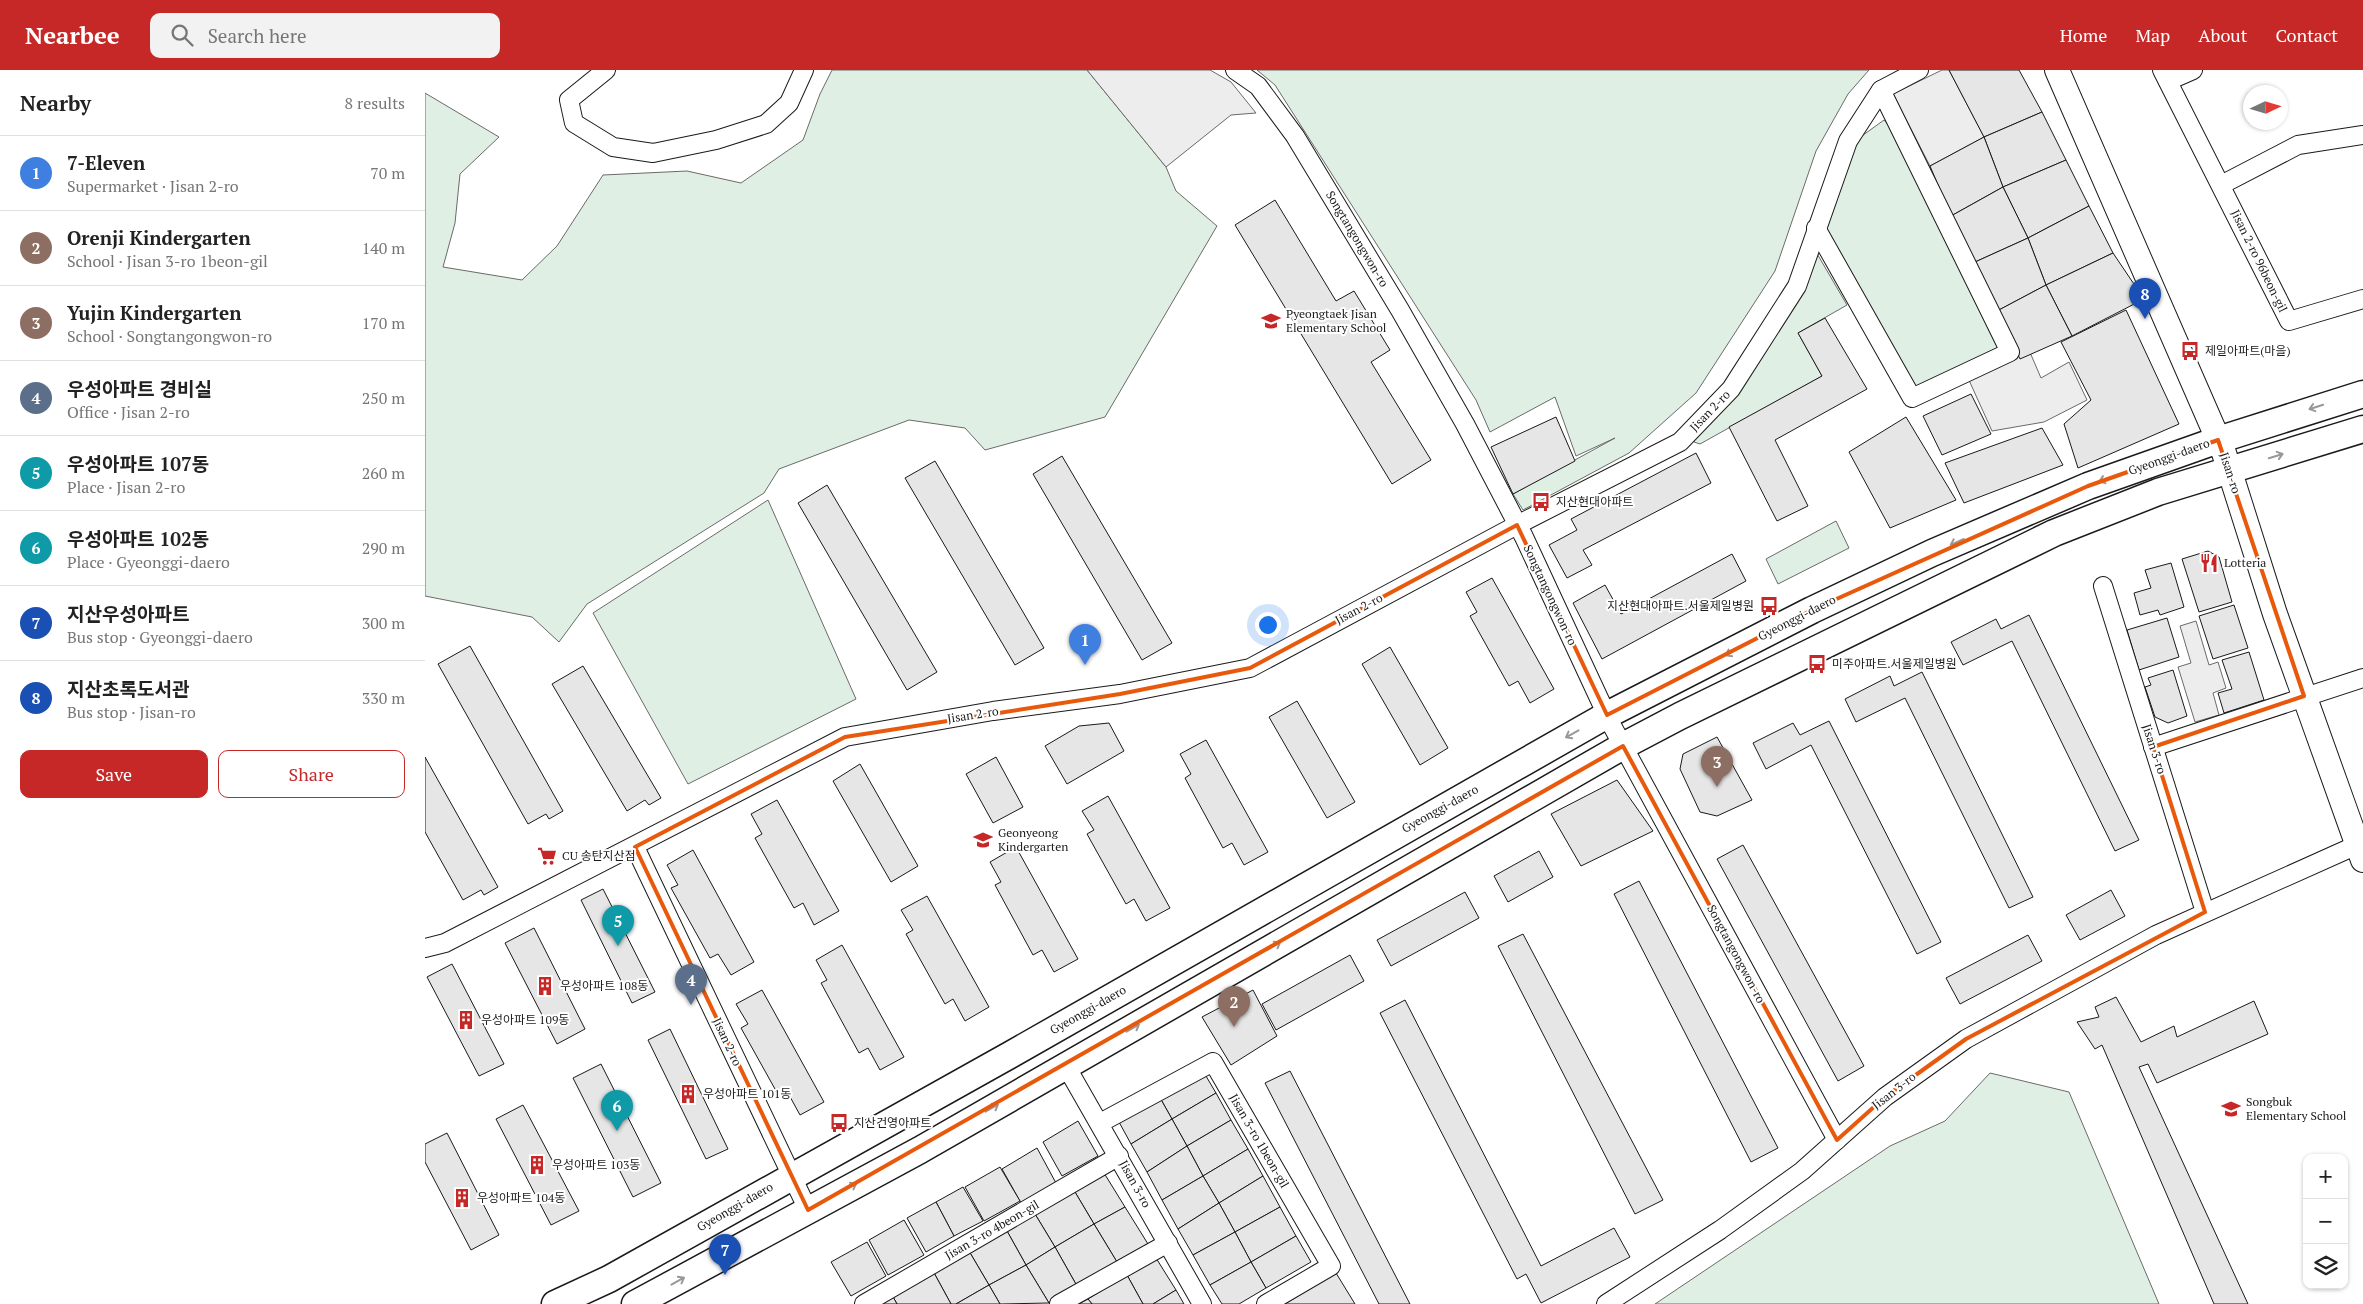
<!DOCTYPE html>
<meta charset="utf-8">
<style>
:root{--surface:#fff;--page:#f2f2f2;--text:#222;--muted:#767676;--line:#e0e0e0;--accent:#c62828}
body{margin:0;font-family:"PT Serif","Noto Sans KR",serif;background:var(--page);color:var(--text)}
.controls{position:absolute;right:15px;bottom:15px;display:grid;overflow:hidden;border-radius:10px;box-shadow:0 1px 4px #0004}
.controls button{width:45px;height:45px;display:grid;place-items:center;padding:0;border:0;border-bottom:1px solid var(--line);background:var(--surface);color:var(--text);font:25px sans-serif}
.compass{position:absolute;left:1818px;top:15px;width:45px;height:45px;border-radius:50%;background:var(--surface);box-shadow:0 1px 4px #0004;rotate:86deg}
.you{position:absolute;left:842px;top:554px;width:18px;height:18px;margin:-12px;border:4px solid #fff;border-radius:50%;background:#1a73e8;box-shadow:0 0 0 8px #1a73e833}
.badge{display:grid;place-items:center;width:32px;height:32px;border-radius:50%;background:var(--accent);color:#fff;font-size:16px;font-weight:700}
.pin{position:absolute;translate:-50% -41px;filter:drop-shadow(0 1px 2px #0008)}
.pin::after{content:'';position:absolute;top:26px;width:18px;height:15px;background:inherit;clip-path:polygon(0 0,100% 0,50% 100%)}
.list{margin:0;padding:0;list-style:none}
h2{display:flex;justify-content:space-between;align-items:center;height:65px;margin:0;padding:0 20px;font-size:21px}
h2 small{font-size:16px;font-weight:400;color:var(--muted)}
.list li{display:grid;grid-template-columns:32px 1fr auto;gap:15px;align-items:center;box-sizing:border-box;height:75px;padding:0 20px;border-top:1px solid var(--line)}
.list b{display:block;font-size:19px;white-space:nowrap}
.list p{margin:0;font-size:16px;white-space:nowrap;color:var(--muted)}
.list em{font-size:16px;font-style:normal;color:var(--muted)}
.actions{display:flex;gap:10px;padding:15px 20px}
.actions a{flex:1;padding:11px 0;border:1px solid var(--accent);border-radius:10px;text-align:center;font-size:18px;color:var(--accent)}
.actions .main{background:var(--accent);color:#fff}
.icon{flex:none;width:28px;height:28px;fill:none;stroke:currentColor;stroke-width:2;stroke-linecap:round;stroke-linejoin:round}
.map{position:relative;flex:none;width:1938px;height:1234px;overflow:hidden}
header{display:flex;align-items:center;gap:30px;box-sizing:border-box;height:70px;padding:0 25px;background:var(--accent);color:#fff}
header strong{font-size:24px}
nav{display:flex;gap:28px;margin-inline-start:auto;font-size:18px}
.search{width:350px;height:45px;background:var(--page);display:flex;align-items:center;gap:12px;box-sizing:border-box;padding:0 18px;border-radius:10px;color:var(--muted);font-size:19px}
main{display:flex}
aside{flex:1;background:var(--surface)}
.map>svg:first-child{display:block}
</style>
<header>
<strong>Nearbee</strong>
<div class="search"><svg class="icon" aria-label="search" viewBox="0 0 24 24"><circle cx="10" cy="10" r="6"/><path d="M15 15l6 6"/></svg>Search here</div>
<nav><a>Home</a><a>Map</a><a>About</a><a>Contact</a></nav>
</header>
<main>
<aside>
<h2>Nearby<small>8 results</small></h2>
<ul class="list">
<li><span class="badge" style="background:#3f7fe0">1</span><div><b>7-Eleven</b><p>Supermarket · Jisan 2-ro</p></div><em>70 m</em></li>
<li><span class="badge" style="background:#8d6e63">2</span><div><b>Orenji Kindergarten</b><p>School · Jisan 3-ro 1beon-gil</p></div><em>140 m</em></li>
<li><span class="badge" style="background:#8d6e63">3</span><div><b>Yujin Kindergarten</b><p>School · Songtangongwon-ro</p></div><em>170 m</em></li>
<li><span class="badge" style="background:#5c6f8a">4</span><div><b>우성아파트 경비실</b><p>Office · Jisan 2-ro</p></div><em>250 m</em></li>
<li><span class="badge" style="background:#0f9aa8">5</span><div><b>우성아파트 107동</b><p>Place · Jisan 2-ro</p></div><em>260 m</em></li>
<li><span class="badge" style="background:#0f9aa8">6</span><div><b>우성아파트 102동</b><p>Place · Gyeonggi-daero</p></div><em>290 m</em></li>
<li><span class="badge" style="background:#1a4fb4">7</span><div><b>지산우성아파트</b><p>Bus stop · Gyeonggi-daero</p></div><em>300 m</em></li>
<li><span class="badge" style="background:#1a4fb4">8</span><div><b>지산초록도서관</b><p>Bus stop · Jisan-ro</p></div><em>330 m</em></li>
</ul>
<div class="actions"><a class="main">Save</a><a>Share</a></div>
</aside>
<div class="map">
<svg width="1938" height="1234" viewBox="0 0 1938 1234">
<rect width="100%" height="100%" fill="#fff"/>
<g fill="#e0efe3" stroke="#6a6a6a">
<polygon points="407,0 662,0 741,97 751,121 792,156 680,347 560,380 540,358 484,350 354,399 339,423 162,534 134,572 107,547 0,526 0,23 74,67 35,104 30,153 18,197 97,210 132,176 178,105 262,101 316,113 378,70 395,24"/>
<polygon points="832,0 1444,0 1423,24 1391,81 1350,201 1271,323 1204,383 1098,440 1088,424 1190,368 1151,386 1130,327 1065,362 1051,330 850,15"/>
<polygon points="1459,50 1473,66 1574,277 1488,318 1398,152 1434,68"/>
<polygon points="1387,175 1422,235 1373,263 1397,306 1275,374 1269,372 1268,364 1320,306"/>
<polygon points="343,430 431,629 263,714 168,543"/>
<polygon points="1411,451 1424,478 1353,514 1341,489"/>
<polygon points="1565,1003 1644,1022 1734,1234 1230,1234 1465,1076 1520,1051"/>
</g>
<g fill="#ededed" stroke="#6a6a6a">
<polygon points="662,0 785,0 806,12 831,43 806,45 741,97"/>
<polygon points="1517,0 1524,0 1559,67 1505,96 1468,24"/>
<polygon points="1604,280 1616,308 1644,292 1662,330 1619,352 1567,361 1543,308"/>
<polygon points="1771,551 1784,595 1793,592 1801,618 1788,623 1794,645 1770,652 1753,597 1766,593 1755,556"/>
</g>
<g fill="#e6e6e6" stroke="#1a1a1a">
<polygon points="1524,0 1594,0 1617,42 1559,67"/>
<polygon points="1617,42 1641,90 1578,117 1559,67"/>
<polygon points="1559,67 1578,117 1526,146 1505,96"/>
<polygon points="1641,90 1664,136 1603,168 1578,117"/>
<polygon points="1578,117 1603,168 1550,192 1526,146"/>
<polygon points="850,130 911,231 929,221 965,280 946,292 1006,390 967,414 810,155"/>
<polygon points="1664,136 1688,183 1621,215 1603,168"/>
<polygon points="1603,168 1621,215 1572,241 1550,192"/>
<polygon points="1688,183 1719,229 1647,266 1621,215"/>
<polygon points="1621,215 1647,266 1595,289 1572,241"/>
<polygon points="1701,240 1754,354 1653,398 1639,354 1666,330 1636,272"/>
<polygon points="1400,248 1442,319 1350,370 1383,436 1352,451 1304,357 1397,306 1373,263"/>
<polygon points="1546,324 1566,364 1517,385 1498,346"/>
<polygon points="1131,347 1150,391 1088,424 1066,377"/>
<polygon points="1481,347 1531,430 1465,458 1424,382"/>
<polygon points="1617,358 1638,395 1539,433 1520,393"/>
<polygon points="1271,383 1286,413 1158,480 1167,495 1142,508 1124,475 1152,460 1146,449"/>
<polygon points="637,386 747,573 717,590 608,404"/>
<polygon points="510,391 619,578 590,595 480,408"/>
<polygon points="402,415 512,602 482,620 373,433"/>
<polygon points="1783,481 1794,487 1807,532 1774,542 1757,489"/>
<polygon points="1307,484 1321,511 1177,589 1148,533 1180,515 1196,544"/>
<polygon points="1746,493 1759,537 1735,545 1733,540 1715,545 1709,523 1726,518 1720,500"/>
<polygon points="1067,508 1129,619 1105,633 1093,611 1084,616 1045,546 1052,542 1041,522"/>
<polygon points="1809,535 1823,578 1788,589 1774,546"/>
<polygon points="1604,545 1714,770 1690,781 1587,571 1538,595 1526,572 1571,549 1576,559"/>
<polygon points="1742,548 1754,587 1714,600 1702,560"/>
<polygon points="45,576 138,741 124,749 121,744 103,754 13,594"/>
<polygon points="965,577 1023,678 995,695 937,594"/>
<polygon points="1824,582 1839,630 1799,643 1793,623 1807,619 1797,590"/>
<polygon points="158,596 236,728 224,735 220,730 202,741 127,614"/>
<polygon points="1748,600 1762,646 1743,653 1730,647 1720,617 1726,615 1723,608"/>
<polygon points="1497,602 1608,827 1584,838 1480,628 1431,652 1420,629 1465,606 1469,616"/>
<polygon points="872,631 930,732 902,748 844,647"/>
<polygon points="1404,651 1516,872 1492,884 1386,675 1341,699 1328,673 1368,653 1375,665"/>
<polygon points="684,653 699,681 642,714 620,676 654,656"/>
<polygon points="1292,667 1327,730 1292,746 1275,742 1255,699 1258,684"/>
<polygon points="781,670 843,782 819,795 807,773 798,778 760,708 766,704 755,684"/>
<polygon points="0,687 73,817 59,825 56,820 38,830 0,762"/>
<polygon points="571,687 598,737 568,753 541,704"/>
<polygon points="435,694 493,796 466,812 408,711"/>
<polygon points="1192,710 1228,761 1156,796 1126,744"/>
<polygon points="683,726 745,838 721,851 709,829 701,834 662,764 669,760 657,741"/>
<polygon points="352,730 414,841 389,855 378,833 369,838 330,768 337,764 326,744"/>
<polygon points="1318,775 1439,996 1413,1011 1292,789"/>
<polygon points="591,777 653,889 629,902 617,880 608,885 570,815 576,812 565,792"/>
<polygon points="268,780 329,892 306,905 293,884 285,888 246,818 253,815 242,795"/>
<polygon points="1114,781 1128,807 1083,832 1069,806"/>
<polygon points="1214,811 1353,1078 1326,1092 1189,824"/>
<polygon points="178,819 230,922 207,933 156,830"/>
<polygon points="1686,820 1700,846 1655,870 1641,845"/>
<polygon points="1040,822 1054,848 966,896 952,870"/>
<polygon points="502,826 564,937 540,951 528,929 520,934 481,864 488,860 476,840"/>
<polygon points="109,858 160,959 132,974 80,873"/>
<polygon points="1098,864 1238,1130 1210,1144 1073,876"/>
<polygon points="1603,865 1617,891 1535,934 1521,908"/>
<polygon points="417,875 479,987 455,1000 443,978 434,983 396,913 402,910 391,890"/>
<polygon points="925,885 939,911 851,960 837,934"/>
<polygon points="27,894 79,994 54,1006 2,907"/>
<polygon points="337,920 399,1032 375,1045 363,1023 355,1028 316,958 323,954 311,934"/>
<polygon points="828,920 852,966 806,995 777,947"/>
<polygon points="1691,927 1716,972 1749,956 1752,967 1829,931 1843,964 1732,1013 1723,994 1714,997 1823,1234 1789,1234 1677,975 1670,979 1652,952 1674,947 1670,937"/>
<polygon points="980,930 1116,1196 1189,1158 1205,1187 1116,1233 1101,1204 1092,1209 955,943"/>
<polygon points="245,959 303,1079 281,1089 223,970"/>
<polygon points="176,994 236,1113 208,1127 148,1008"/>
<polygon points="778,1001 791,1023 747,1049 734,1026"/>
<polygon points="865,1001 985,1234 954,1234 840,1013"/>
<polygon points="791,1023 806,1050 762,1076 747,1049"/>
<polygon points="734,1026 747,1049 706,1074 694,1052"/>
<polygon points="98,1035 154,1141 126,1155 71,1049"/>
<polygon points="747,1049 762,1076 722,1102 706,1074"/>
<polygon points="806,1050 823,1079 778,1106 762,1076"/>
<polygon points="653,1051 673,1086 637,1106 618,1072"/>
<polygon points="22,1063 74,1165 46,1180 0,1092 0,1074"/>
<polygon points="762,1076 778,1106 737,1130 722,1102"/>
<polygon points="612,1078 631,1113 596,1133 577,1099"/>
<polygon points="823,1079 838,1106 794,1133 778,1106"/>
<polygon points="575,1097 595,1131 559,1151 540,1117"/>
<polygon points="679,1103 700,1137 669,1154 650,1122"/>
<polygon points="778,1106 794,1133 753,1159 737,1130"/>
<polygon points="838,1106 855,1137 810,1162 794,1133"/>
<polygon points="538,1117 558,1151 529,1166 511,1132"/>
<polygon points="650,1122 669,1154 630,1177 610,1144"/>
<polygon points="511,1132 529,1166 501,1182 482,1148"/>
<polygon points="794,1133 810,1162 768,1185 753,1159"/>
<polygon points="700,1137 723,1174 692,1192 669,1154"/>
<polygon points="855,1137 871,1166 826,1192 810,1162"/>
<polygon points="610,1144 630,1177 601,1195 582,1161"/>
<polygon points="479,1150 499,1185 463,1205 444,1170"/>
<polygon points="669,1154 692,1192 652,1216 630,1177"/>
<polygon points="582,1161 601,1195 564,1215 544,1181"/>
<polygon points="810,1162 826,1192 785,1215 768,1185"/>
<polygon points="871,1166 886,1192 841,1218 826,1192"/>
<polygon points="442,1172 461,1206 426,1226 406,1192"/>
<polygon points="630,1177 652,1216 624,1233 601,1195"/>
<polygon points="544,1181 564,1215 531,1234 526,1234 508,1201"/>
<polygon points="731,1188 751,1220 728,1234 718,1234 702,1205"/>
<polygon points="826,1192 841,1218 814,1234 797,1234 785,1215"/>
<polygon points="601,1195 624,1233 575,1234 564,1215"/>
<polygon points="508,1201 526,1234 472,1234 467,1225"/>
<polygon points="911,1203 930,1234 860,1234"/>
<polygon points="702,1205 718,1234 667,1234 663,1229"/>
<polygon points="564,1215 575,1234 531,1234"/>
<polygon points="751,1220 759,1234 728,1234"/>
<polygon points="467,1225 472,1234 450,1234"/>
<polygon points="663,1229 667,1234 654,1234"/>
</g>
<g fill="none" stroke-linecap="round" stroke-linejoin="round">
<g stroke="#1a1a1a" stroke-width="20">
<g id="street">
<polyline points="181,0 144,30 149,53 188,77 228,83 291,70 341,54 364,33 379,0"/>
<polyline points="810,0 833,16 870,66 975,240 1040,354 1099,467 1185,652 1412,1070"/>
<polyline points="1737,0 1864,251 1938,229"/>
<polyline points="1743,11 1768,0"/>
<polyline points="1796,115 1873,75 1938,65"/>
<polyline points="1391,158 1487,328 1585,282 1456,20"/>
<polyline points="1678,516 1780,842"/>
<polyline points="1728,677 1938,608"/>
<polyline points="210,777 383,1140"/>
<polyline points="0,878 20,873 420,667 568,641 695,624 825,598 1092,455 1255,372 1306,319 1372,216 1423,71 1456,20 1494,0"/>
<polyline points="641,996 777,1234"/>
<polyline points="675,1053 788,992 906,1196 841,1234"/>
<polyline points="439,1234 694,1086"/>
<polyline points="634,1234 743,1173"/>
<polyline points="1181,1234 1295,1160 1377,1101 1460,1027 1541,969 1731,865 1932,775"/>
</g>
</g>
<g stroke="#1a1a1a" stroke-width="26">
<polyline id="secondary" points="1632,0 1799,383 1850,544 1938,790"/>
</g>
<g stroke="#1a1a1a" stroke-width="29">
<g id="primary">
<polyline points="130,1234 184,1209 585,985 1182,645 1387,540 1507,483 1663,416 1793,370 1938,324"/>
<polyline points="210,1234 495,1080 1198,676 1255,646 1629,463 1733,422 1938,359"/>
</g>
</g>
<use href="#street" stroke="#fff" stroke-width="18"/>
<use href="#secondary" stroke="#fff" stroke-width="24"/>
<use href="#primary" stroke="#fff" stroke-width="26"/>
</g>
<defs><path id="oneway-shaft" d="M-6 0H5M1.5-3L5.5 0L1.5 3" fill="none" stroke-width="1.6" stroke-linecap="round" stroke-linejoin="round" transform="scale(1.25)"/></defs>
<g stroke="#989898">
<use href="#oneway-shaft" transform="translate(1891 337) rotate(162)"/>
<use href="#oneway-shaft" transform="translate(1851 386) rotate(-17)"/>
<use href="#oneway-shaft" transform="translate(1681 409) rotate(160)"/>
<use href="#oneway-shaft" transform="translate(1532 472) rotate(156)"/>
<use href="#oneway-shaft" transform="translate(1307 582) rotate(152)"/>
<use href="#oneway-shaft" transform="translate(1147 664) rotate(151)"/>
<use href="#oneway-shaft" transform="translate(849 876) rotate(-30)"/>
<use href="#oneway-shaft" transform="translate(708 958) rotate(-30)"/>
<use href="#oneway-shaft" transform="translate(567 1038) rotate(-30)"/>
<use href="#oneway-shaft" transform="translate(425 1117) rotate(-28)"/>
<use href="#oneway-shaft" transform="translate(253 1211) rotate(-29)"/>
</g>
<path fill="none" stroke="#e8590c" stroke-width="4" stroke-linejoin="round" d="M1793,370L1879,626L1728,677L1780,842L1541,969L1460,1027L1412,1070L1198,676L383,1140L210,777L420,667L695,624L825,598L1092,455L1182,645L1387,540L1663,416Z"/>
<defs>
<g id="school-bare" transform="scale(1.5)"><path d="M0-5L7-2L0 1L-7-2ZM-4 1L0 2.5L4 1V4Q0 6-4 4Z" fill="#c62828" stroke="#fff" stroke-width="2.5" paint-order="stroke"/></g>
<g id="bus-bare" transform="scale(1.5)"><path d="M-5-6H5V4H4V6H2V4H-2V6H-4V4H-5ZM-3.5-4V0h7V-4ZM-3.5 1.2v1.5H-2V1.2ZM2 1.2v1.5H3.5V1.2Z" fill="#c62828" stroke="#fff" stroke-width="2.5" paint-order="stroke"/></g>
<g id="restaurant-bare" transform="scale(1.5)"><path d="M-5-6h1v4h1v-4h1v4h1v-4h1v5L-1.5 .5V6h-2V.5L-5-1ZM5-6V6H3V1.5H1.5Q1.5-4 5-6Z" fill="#c62828" stroke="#fff" stroke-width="2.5" paint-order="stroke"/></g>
<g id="supermarket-bare" transform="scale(1.5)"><path d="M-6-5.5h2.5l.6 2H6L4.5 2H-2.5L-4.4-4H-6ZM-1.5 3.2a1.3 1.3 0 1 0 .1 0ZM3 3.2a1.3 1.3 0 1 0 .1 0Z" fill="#c62828" stroke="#fff" stroke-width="2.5" paint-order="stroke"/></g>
<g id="building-bare" transform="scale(1.5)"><path d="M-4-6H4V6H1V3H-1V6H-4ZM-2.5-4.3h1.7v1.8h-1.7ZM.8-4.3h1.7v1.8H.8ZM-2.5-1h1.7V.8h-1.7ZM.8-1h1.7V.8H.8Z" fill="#c62828" stroke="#fff" stroke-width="2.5" paint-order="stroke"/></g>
</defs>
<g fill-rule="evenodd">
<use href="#school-bare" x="846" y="251"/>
<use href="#bus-bare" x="1765" y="281"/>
<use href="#bus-bare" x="1116" y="432"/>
<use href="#restaurant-bare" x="1784" y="493"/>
<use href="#bus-bare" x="1344" y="536"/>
<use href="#bus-bare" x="1392" y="594"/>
<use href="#school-bare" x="558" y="770"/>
<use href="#supermarket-bare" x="122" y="786"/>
<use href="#building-bare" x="120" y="916"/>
<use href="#building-bare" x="41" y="950"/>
<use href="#building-bare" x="263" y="1024"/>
<use href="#school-bare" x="1806" y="1039"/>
<use href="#bus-bare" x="414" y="1053"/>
<use href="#building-bare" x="112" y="1095"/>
<use href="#building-bare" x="37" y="1128"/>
</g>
<g text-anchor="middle" stroke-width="4" stroke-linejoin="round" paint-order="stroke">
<g font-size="12" fill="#1a1a1a" stroke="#fff">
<text transform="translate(932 169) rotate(59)" y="4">Songtangongwon-ro</text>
<text transform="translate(1834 191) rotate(64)" y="4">Jisan 2-ro 96beon-gil</text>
<text transform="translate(1285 341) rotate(-46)" y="4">Jisan 2-ro</text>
<text transform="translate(1744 387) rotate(-20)" y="4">Gyeonggi-daero</text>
<text transform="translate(1805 403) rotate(72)" y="4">Jisan-ro</text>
<text transform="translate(1125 525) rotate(65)" y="4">Songtangongwon-ro</text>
<text transform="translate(934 539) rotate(-28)" y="4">Jisan 2-ro</text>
<text transform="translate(1372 548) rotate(-27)" y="4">Gyeonggi-daero</text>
<text transform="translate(548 645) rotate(-9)" y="4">Jisan 2-ro</text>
<text transform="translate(1729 679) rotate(72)" y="4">Jisan 3-ro</text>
<text transform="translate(1015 739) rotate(-29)" y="4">Gyeonggi-daero</text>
<text transform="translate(1311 884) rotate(62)" y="4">Songtangongwon-ro</text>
<text transform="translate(663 940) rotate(-30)" y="4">Gyeonggi-daero</text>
<text transform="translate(302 972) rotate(65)" y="4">Jisan 2-ro</text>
<text transform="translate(1469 1021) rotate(-38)" y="4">Jisan 3-ro</text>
<text transform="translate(834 1071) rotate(60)" y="4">Jisan 3-ro 1beon-gil</text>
<text transform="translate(710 1114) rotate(61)" y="4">Jisan 3-ro</text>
<text transform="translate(310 1137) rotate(-30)" y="4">Gyeonggi-daero</text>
<text transform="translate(567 1160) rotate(-30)" y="4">Jisan 3-ro 4beon-gil</text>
</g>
<g font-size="12" fill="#1a1a1a" stroke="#fff" text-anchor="start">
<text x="861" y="248">Pyeongtaek Jisan<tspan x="861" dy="14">Elementary School</tspan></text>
<text x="1780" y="285">제일아파트(마을)</text>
<text x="1131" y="436">지산현대아파트</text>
<text x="1799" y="497">Lotteria</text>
<text x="1329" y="540" text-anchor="end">지산현대아파트.서울제일병원</text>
<text x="1407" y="598">미주아파트.서울제일병원</text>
<text x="573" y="767">Geonyeong<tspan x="573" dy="14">Kindergarten</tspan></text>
<text x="137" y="790">CU 송탄지산점</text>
<text x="135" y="920">우성아파트 108동</text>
<text x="56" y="954">우성아파트 109동</text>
<text x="278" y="1028">우성아파트 101동</text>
<text x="1821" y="1036">Songbuk<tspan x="1821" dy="14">Elementary School</tspan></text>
<text x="429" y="1057">지산건영아파트</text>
<text x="127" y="1099">우성아파트 103동</text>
<text x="52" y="1132">우성아파트 104동</text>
</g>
</g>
</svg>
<div class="controls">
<button>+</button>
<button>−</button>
<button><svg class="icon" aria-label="layers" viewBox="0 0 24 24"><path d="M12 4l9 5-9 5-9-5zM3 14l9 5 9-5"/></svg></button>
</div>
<svg class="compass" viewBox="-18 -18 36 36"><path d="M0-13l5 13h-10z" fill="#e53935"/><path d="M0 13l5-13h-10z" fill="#767676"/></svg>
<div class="you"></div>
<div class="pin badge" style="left:660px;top:595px;background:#3f7fe0">1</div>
<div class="pin badge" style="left:809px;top:957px;background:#8d6e63">2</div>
<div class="pin badge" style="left:1292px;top:717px;background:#8d6e63">3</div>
<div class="pin badge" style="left:266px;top:935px;background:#5c6f8a">4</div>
<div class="pin badge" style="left:193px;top:876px;background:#0f9aa8">5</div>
<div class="pin badge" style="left:192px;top:1061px;background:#0f9aa8">6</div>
<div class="pin badge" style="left:300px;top:1205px;background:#1a4fb4">7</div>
<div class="pin badge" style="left:1720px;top:249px;background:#1a4fb4">8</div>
</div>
</main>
